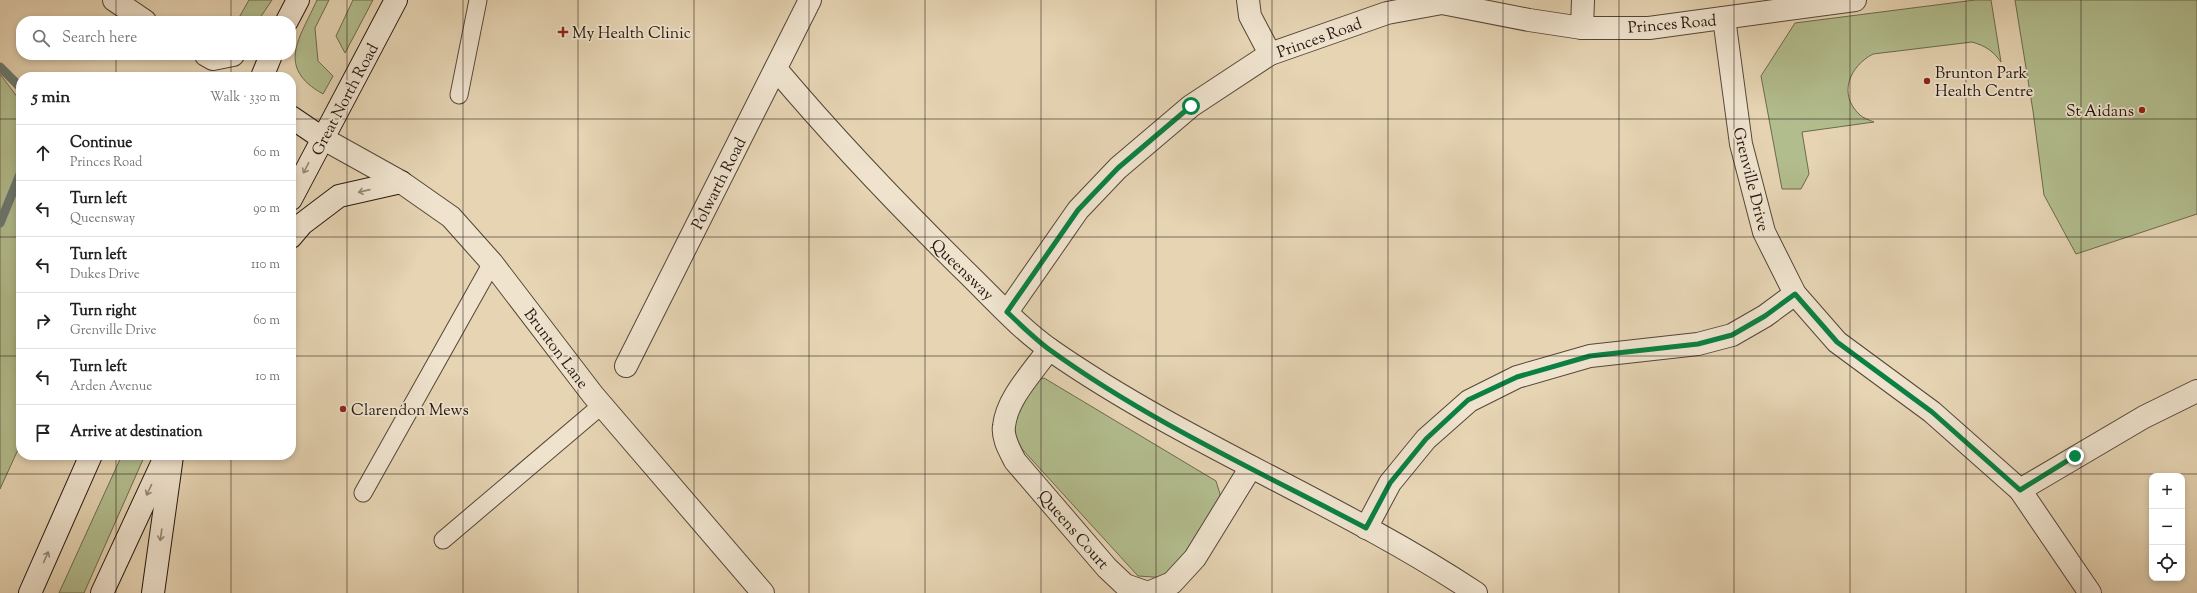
<!DOCTYPE html>
<meta charset="utf-8">
<style>
:root{--surface:#fff;--page:#f2f2f2;--text:#222;--muted:#767676;--line:#e0e0e0}
body{margin:0;font-family:"Sorts Mill Goudy",serif;background:var(--page);color:var(--text)}
.controls{position:absolute;right:12px;bottom:12px;display:grid;overflow:hidden;border-radius:8px;box-shadow:0 2px 6px #0003}
.controls button{width:36px;height:36px;display:grid;place-items:center;padding:0;border:0;border-bottom:1px solid var(--line);background:var(--surface);color:var(--text);font:20px sans-serif}
.stop{position:absolute;width:12px;height:12px;margin:-9px;border:3px solid #0b8043;border-radius:50%;background:#fff}
.stop.end{background:#0b8043;border-color:#fff;box-shadow:0 1px 4px #0008}
.list{margin:0;padding:0;list-style:none}
h2{display:flex;justify-content:space-between;align-items:center;height:52px;margin:0;padding:0 16px;font-size:17px}
h2 small{font-size:13px;font-weight:400;color:var(--muted)}
.list li{display:grid;grid-template-columns:26px 1fr auto;gap:12px;align-items:center;box-sizing:border-box;height:56px;padding:0 16px;border-top:1px solid var(--line)}
.list b{display:block;font-size:15px;white-space:nowrap}
.list p{margin:0;font-size:13px;white-space:nowrap;color:var(--muted)}
.list em{font-size:13px;font-style:normal;color:var(--muted)}
.icon{flex:none;width:22px;height:22px;fill:none;stroke:currentColor;stroke-width:2;stroke-linecap:round;stroke-linejoin:round}
.map{position:relative;flex:none;width:2197px;height:593px;overflow:hidden}
.search{position:absolute;background:var(--surface);box-shadow:0 2px 6px #0003;left:16px;top:16px;width:280px;height:44px;display:flex;align-items:center;gap:10px;box-sizing:border-box;padding:0 14px;border-radius:16px;color:var(--muted);font-size:15px}
.panel{position:absolute;background:var(--surface);box-shadow:0 2px 6px #0003;left:16px;top:72px;width:280px;height:388px;border-radius:16px}
.map>svg:first-child{display:block}
</style>
<div class="map">
<svg width="2197" height="593" viewBox="0 0 2197 593">
<rect width="100%" height="100%" fill="#e6d4b3"/>
<filter id="stains"><feTurbulence type="fractalNoise" baseFrequency=".005" numOctaves="4"/><feColorMatrix values="0 0 0 0 .2 0 0 0 0 .09 0 0 0 0 .02 0 0 0 .5 -.17"/></filter>
<radialGradient id="worn" r=".72"><stop offset=".6" stop-color="#630" stop-opacity="0"/><stop offset="1" stop-color="#630" stop-opacity=".3"/></radialGradient>
<g fill="#b2bd8e" stroke="#6c6a4f">
<polygon points="249,0 272,0 258,21 237,21"/>
<path d="M317,0H329L315,28L318,61L333,76L323,94C275,67 300,38 317,0Z"/>
<polygon points="353,0 373,0 345,53 336,36"/>
<path d="M1975,0H1991L2001,62C1993,51 1986,46 1972,42L1873,54C1850,66 1837,94 1860,115C1863,118 1869,120 1874,122L1802,132L1809,174L1801,189H1782L1761,76L1795,23Z"/>
<polygon points="2015,0 2197,0 2197,214 2076,254 2044,195 2033,111"/>
<polygon points="0,74 21,102 21,443 0,489"/>
<polygon points="1044,378 1216,481 1220,494 1219,507 1168,578 1138,576 1022,449 1010,425 1028,383"/>
<polygon points="122,455 145,455 84,593 59,593"/>
</g>
<g fill="none" stroke-linecap="round" stroke-linejoin="round">
<g stroke="#697871" stroke-width="9">
<polyline points="0,67 21,88"/>
<polyline points="0,223 21,172"/>
</g>
<g stroke="#554639" stroke-width="19">
<g id="service">
<polyline points="459,95 478,0"/>
<polyline points="363,493 492,263"/>
<polyline points="443,540 602,405"/>
</g>
</g>
<g stroke="#554639" stroke-width="24">
<g id="minor">
<polyline points="114,0 145,21"/>
<polyline points="1248,0 1250,16 1270,54"/>
<polyline points="1724,18 1741,144 1764,232 1795,294 1837,342 1932,412 2020,490 2090,593"/>
<polyline points="1582,28 1583,0"/>
<polyline points="206,55 213,59 233,55"/>
<path d="M776,69C835,139 899,206 964,270C992,297 1020,329 1052,351C1186,444 1340,503 1476,593"/>
<polyline points="1007,312 1078,210 1118,168 1191,106 1270,54 1387,13 1442,3 1529,20 1582,28 1649,28 1855,0"/>
<path d="M1049,349C1033,372 1007,398 1004,426C1002,438 1010,451 1015,461L1107,568L1125,585L1148,593L1172,583L1195,558L1251,467"/>
<polyline points="626,366 810,0"/>
<polyline points="2020,490 2144,417 2197,391"/>
<polyline points="1366,528 1390,483 1426,439 1469,401 1517,377 1590,356 1698,344 1732,335 1765,316 1795,294"/>
</g>
</g>
<g stroke="#554639" stroke-width="24">
<polyline id="tertiary" points="322,138 401,182 451,217 492,263 593,395 763,593"/>
</g>
<g stroke="#251710" stroke-width="24">
<g id="secondary">
<polyline points="287,21 298,0"/>
<polyline points="262,77 271,55"/>
<polyline points="291,117 322,138"/>
<polyline points="291,199 396,0"/>
<polyline points="291,237 302,224 339,196 401,182"/>
<polyline points="30,593 91,455"/>
<polyline points="102,593 166,455"/>
<polyline points="153,593 172,456"/>
</g>
</g>
<use href="#service" stroke="#efe3ce" stroke-width="17"/>
<use href="#minor" stroke="#efe3ce" stroke-width="22"/>
<use href="#tertiary" stroke="#efe3ce" stroke-width="22"/>
<use href="#secondary" stroke="#efe3ce" stroke-width="22"/>
</g>
<defs><path id="oneway-shaft" d="M-6 0H5M1.5-3L5.5 0L1.5 3" fill="none" stroke-width="1.6" stroke-linecap="round" stroke-linejoin="round"/></defs>
<g stroke="#948778">
<use href="#oneway-shaft" transform="translate(306 168) rotate(117)"/>
<use href="#oneway-shaft" transform="translate(364 191) rotate(167)"/>
<use href="#oneway-shaft" transform="translate(149 490) rotate(115)"/>
<use href="#oneway-shaft" transform="translate(161 535) rotate(98)"/>
<use href="#oneway-shaft" transform="translate(46 557) rotate(-66)"/>
</g>
<g fill="none" stroke-linecap="round" stroke-linejoin="round">
<path stroke="#0b8043" stroke-width="5" d="M1191,106L1118,168L1078,210L1007,312C1021,325 1035,339 1050,350C1148,421 1260,472 1366,528L1390,483L1426,439L1468,400L1517,377L1590,356L1698,344L1732,335L1765,316L1795,294L1837,342L1932,412L2020,490L2075,456"/>
</g>
<path fill="none" stroke="#251710" stroke-width="1" stroke-opacity="0.55" d="M116,0V21M231,0V21M347,0V593M463,0V593M578,0V593M694,0V593M809,0V593M925,0V593M1041,0V593M1156,0V593M1272,0V593M1388,0V593M1503,0V593M1619,0V593M1734,0V593M1850,0V593M1966,0V593M2081,0V593M116,55V77M231,55V77M0,119H21M291,119H2197M0,237H21M291,237H2197M0,356H21M291,356H2197M116,455V593M231,455V593M0,474H2197"/>
<g fill="#8f2418" stroke="#efe3ce" stroke-width="1.5">
<path d="M561 26h4v4h4v4h-4v4h-4v-4h-4v-4h4z"/>
<circle cx="1927" cy="81" r="4"/>
<circle cx="2142" cy="110" r="4"/>
<circle cx="343" cy="409" r="4"/>
</g>
<g text-anchor="middle" stroke-width="3.5" stroke-linejoin="round" paint-order="stroke">
<g font-size="16" fill="#251710" stroke="#efe3ce">
<text transform="translate(1672 23) rotate(-5)" y="6">Princes Road</text>
<text transform="translate(1319 37) rotate(-20)" y="6">Princes Road</text>
<text transform="translate(344 99) rotate(-62)" y="6">Great North Road</text>
<text transform="translate(1752 179) rotate(76)" y="6">Grenville Drive</text>
<text transform="translate(718 183) rotate(-63)" y="6">Polwarth Road</text>
<text transform="translate(963 269) rotate(44)" y="6">Queensway</text>
<text transform="translate(557 348) rotate(53)" y="6">Brunton Lane</text>
<text transform="translate(1074 529) rotate(49)" y="6">Queens Court</text>
</g>
<g font-size="16" fill="#251710" stroke="#efe3ce" text-anchor="start">
<text x="572" y="38">My Health Clinic</text>
<text x="1935" y="78">Brunton Park<tspan x="1935" dy="18">Health Centre</tspan></text>
<text x="2134" y="116" text-anchor="end">St Aidans</text>
<text x="351" y="415">Clarendon Mews</text>
</g>
</g>
<rect width="100%" height="100%" filter="url(#stains)"/>
<rect width="100%" height="100%" fill="url(#worn)"/>
</svg>
<div class="controls">
<button>+</button>
<button>−</button>
<button><svg class="icon" aria-label="locate" viewBox="0 0 24 24"><circle cx="12" cy="12" r="6"/><path d="M12 2v4M12 18v4M2 12h4M18 12h4"/></svg></button>
</div>
<div class="stop" style="left:1191px;top:106px"></div>
<div class="stop end" style="left:2075px;top:456px"></div>
<div class="search"><svg class="icon" aria-label="search" viewBox="0 0 24 24"><circle cx="10" cy="10" r="6"/><path d="M15 15l6 6"/></svg>Search here</div>
<section class="panel">
<h2>5 min<small>Walk · 330 m</small></h2>
<ul class="list">
<li><svg class="icon" aria-label="ahead" viewBox="0 0 24 24"><path d="M12 20V5M6 11l6-6 6 6"/></svg><div><b>Continue</b><p>Princes Road</p></div><em>60 m</em></li>
<li><svg class="icon" aria-label="left" viewBox="0 0 24 24"><path d="M17 20v-9H6M10 6l-5 5 5 5"/></svg><div><b>Turn left</b><p>Queensway</p></div><em>90 m</em></li>
<li><svg class="icon" aria-label="left" viewBox="0 0 24 24"><path d="M17 20v-9H6M10 6l-5 5 5 5"/></svg><div><b>Turn left</b><p>Dukes Drive</p></div><em>110 m</em></li>
<li><svg class="icon" aria-label="right" viewBox="0 0 24 24"><path d="M7 20v-9h11M14 6l5 5-5 5"/></svg><div><b>Turn right</b><p>Grenville Drive</p></div><em>60 m</em></li>
<li><svg class="icon" aria-label="left" viewBox="0 0 24 24"><path d="M17 20v-9H6M10 6l-5 5 5 5"/></svg><div><b>Turn left</b><p>Arden Avenue</p></div><em>10 m</em></li>
<li><svg class="icon" aria-label="arrive" viewBox="0 0 24 24"><path d="M6 21V4h12l-3 4 3 4H6"/></svg><div><b>Arrive at destination</b></div></li>
</ul>
</section>
</div>
